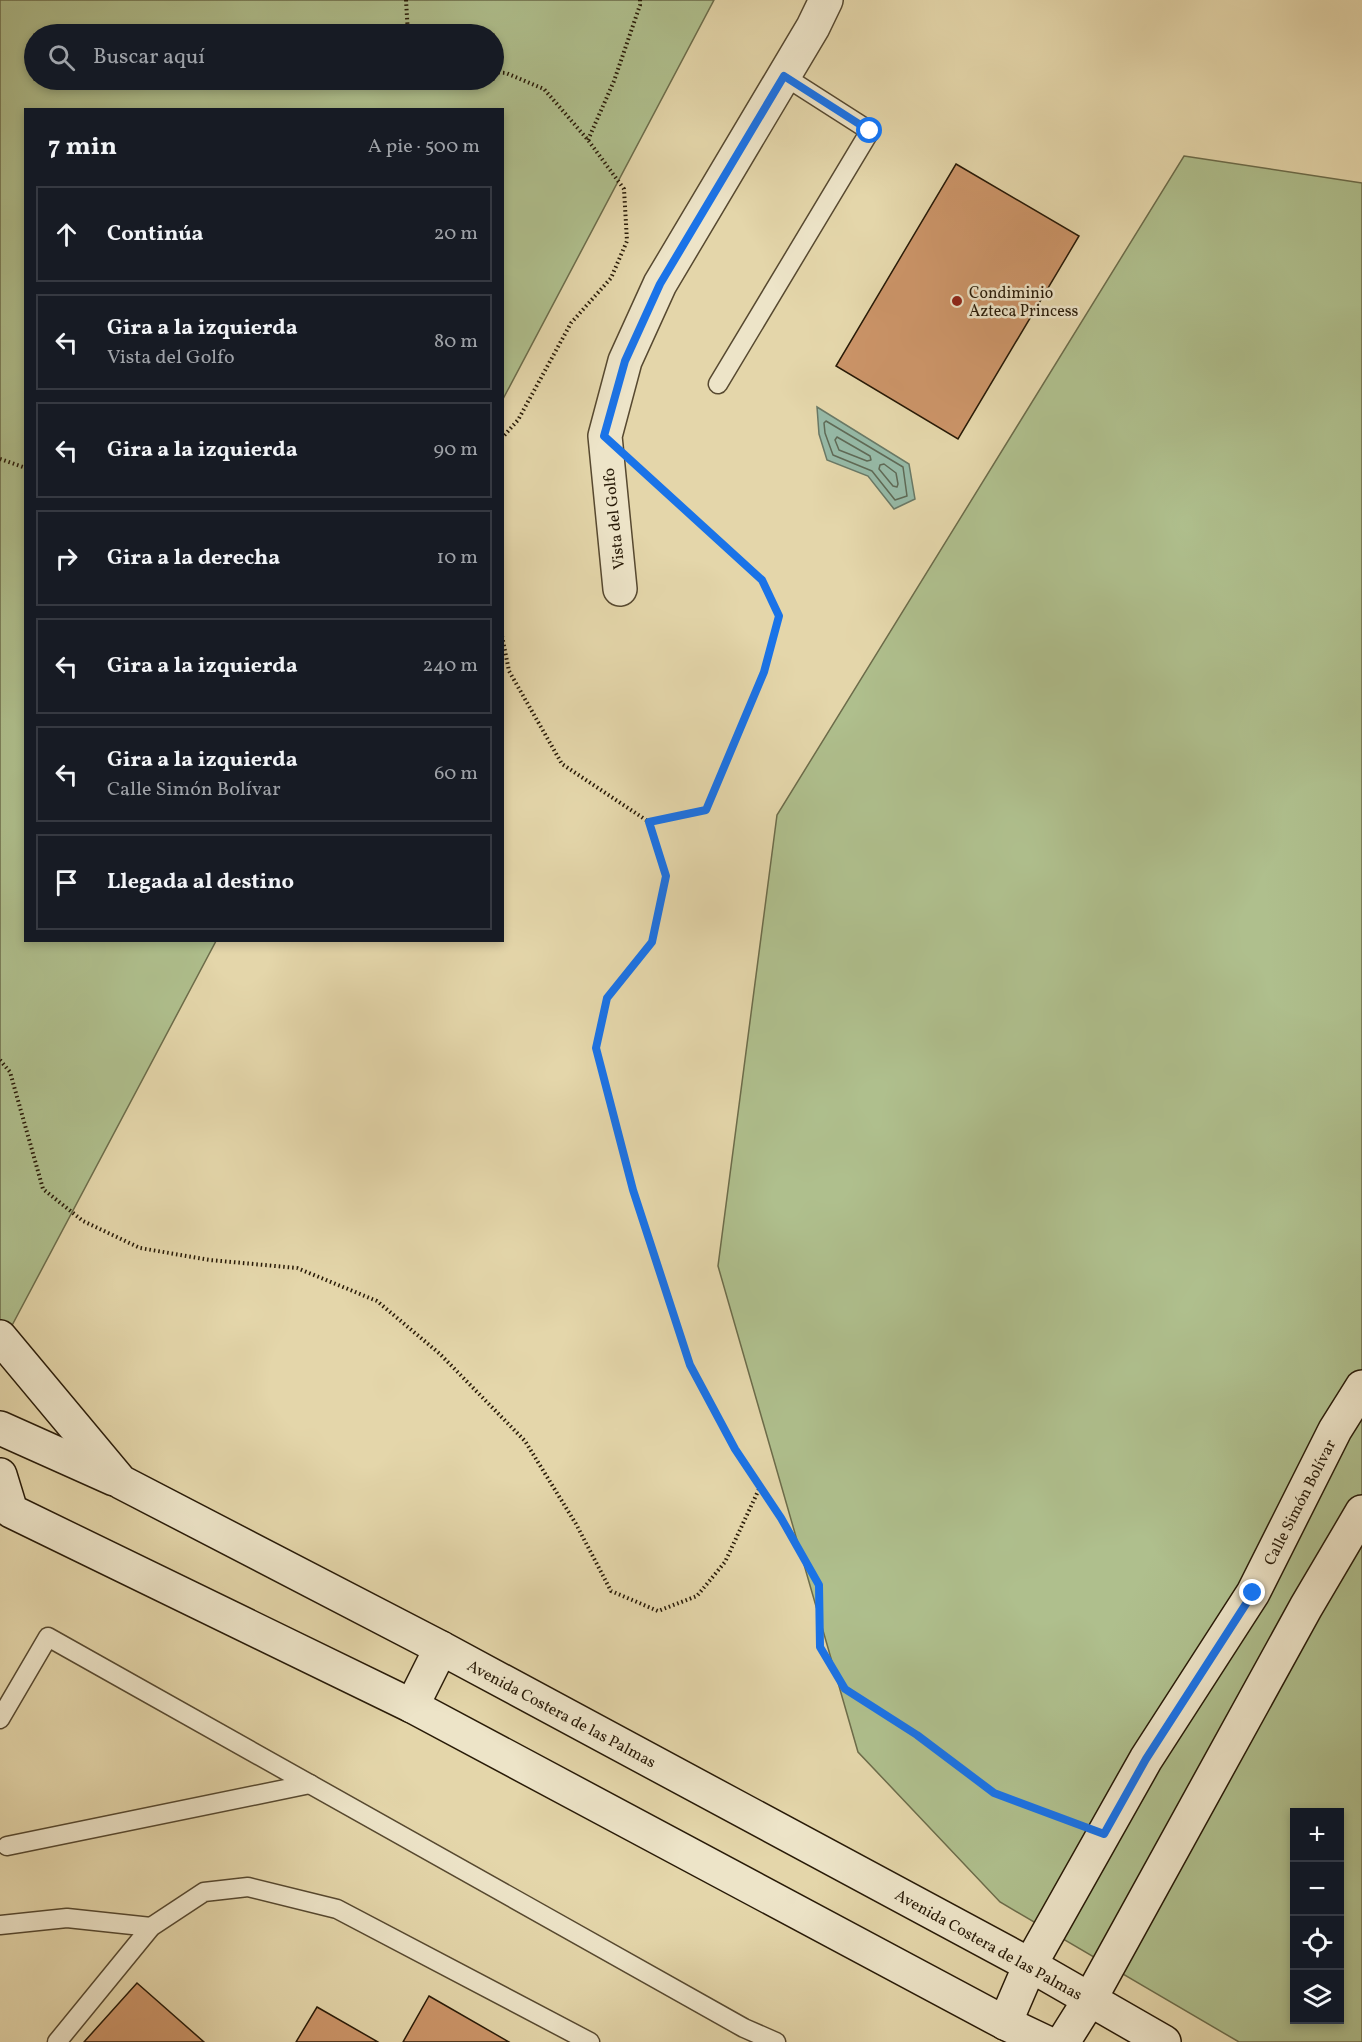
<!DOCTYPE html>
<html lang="es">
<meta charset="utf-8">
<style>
:root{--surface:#171b24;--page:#242831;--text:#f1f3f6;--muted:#9ea1a6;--line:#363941}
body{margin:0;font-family:Vollkorn,serif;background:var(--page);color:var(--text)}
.controls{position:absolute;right:18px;bottom:18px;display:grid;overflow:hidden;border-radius:0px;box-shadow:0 3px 9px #0003}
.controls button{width:54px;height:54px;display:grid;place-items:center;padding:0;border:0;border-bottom:2px solid var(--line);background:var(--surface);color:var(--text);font:30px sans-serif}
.stop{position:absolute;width:18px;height:18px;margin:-14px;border:4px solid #1a73e8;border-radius:50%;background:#fff}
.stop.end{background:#1a73e8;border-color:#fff;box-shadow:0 2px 6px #0008}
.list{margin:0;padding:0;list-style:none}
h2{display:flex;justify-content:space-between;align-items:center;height:78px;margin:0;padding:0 24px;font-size:26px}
h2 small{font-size:20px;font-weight:400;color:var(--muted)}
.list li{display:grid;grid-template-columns:39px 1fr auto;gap:18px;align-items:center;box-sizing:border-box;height:96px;margin:0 12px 12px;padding:0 12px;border:2px solid var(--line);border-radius:0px}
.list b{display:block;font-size:22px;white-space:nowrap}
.list p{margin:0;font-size:20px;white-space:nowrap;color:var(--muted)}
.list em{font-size:20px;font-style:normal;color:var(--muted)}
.icon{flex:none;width:33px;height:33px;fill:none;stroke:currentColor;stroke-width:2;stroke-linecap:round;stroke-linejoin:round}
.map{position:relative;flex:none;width:1362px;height:2042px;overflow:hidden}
.search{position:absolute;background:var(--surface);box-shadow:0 3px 9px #0003;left:24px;top:24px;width:480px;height:66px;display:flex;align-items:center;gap:15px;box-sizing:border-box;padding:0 21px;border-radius:33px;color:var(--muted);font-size:22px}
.panel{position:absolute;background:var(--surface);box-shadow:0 3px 9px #0003;left:24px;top:108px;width:480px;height:834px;border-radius:0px}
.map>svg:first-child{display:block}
</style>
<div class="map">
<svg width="1362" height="2042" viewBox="0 0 1362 2042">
<rect width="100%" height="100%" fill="#e4d6aa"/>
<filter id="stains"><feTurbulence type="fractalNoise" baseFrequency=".00333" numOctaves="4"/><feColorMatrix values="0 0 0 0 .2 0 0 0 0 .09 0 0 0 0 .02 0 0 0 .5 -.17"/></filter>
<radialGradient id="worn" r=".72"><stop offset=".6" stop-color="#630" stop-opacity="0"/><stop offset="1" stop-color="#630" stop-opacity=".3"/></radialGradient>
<g fill="#afbf8d" stroke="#6c6c4a" stroke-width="1.5" fill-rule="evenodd">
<path d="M0,0H714L503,399L502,110H26V940L216,941L0,1348ZM34,34H494V80H34Z"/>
<path d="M1184,156L1362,183V2042H1239L1000,1902L858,1752L718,1266L777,815ZM1294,1812H1340V2020H1294Z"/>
</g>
<polygon fill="#96b9a6" stroke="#6a7966" stroke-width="1.5" points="817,407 909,464 915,499 894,509 868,476 827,460 819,434"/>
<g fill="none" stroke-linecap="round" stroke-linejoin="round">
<g stroke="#5f6a56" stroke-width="1.5">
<polygon points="826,421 903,467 907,496 895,500 872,471 833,455 825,433 824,423"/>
<polygon points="837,437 870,456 871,460 867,461 839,450 835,440"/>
<polygon points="884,464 896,473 898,484 897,487 893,486 879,469 880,465"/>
</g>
</g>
<g fill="#cb9468" stroke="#281a07" stroke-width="1.5">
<polygon points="956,164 1079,236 958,439 836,366"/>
<polygon points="137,1983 204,2042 84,2042"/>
<polygon points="429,1996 509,2042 403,2042"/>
<polygon points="317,2007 378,2042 296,2042"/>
</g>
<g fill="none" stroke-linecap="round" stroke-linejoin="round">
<g stroke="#574930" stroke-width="21">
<g id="service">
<polyline points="718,384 870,131 784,76"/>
<polyline points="0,1719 48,1637 744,2028 776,2042"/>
<polyline points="7,1846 310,1784"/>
<polyline points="0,1925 67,1918 151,1927"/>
<polyline points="57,2042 151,1927 204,1892 248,1887 337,1909 590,2042"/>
</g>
</g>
<g stroke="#574930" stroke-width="36">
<polyline id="minor" points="620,589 605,436 625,361 660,284 813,27 826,0"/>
</g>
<g stroke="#281a07" stroke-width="36">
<g id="secondary">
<polyline points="0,1337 121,1482 441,1648 1030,1965 1164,2042"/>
<polyline points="0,1428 114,1479"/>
<polyline points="0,1475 11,1511 412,1706 1005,2023 1045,2042"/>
<polyline points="412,1706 441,1648"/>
<polyline points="1005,2023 1030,1965 1146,1759 1253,1593 1335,1430 1362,1387"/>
<polyline points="1063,2042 1090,1999 1306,1607 1362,1512"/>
</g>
</g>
<g stroke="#281a07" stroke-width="4" stroke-dasharray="1.5 3" stroke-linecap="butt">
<polyline points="406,0 408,34"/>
<polyline points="494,72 506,73 544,89 588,140 624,189 627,241 611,278 571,323 518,420 502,438"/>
<polyline points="588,140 614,81 640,5 640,0"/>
<polyline points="0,459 26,468"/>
<polyline points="502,636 509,671 562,764 649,822 706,810 764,672 779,616 762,580 643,471"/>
<polyline points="649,822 666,876 652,941 607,998 596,1048 633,1190 690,1365 735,1449 781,1518 819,1585 820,1647 845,1689 917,1735 994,1793 1071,1822"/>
<polyline points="0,1060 10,1072 43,1189 83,1221 140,1248 210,1260 297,1268 377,1301 440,1354 525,1441 576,1524 611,1591 658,1611 697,1596 725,1562 760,1487"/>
</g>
<use href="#service" stroke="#ede4c8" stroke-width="18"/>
<use href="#minor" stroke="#ede4c8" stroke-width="33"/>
<use href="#secondary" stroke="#ede4c8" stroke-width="33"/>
</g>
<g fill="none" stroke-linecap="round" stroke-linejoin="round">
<polyline stroke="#1a73e8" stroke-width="8" points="870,131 784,76 660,284 625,361 604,436 762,580 779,616 764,672 706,810 649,822 666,876 652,942 607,998 596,1048 633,1190 690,1365 735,1449 781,1518 819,1585 820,1647 845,1689 917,1735 994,1793 1104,1834 1146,1759 1253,1593"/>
</g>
<circle fill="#8f2418" stroke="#ede4c8" stroke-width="2" cx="957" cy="301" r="6"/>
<g text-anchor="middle" stroke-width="5" stroke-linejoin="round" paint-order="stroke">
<g font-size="16" fill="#281a07" stroke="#ede4c8" text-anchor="start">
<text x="969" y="298">Condiminio<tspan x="969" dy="18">Azteca Princess</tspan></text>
</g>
<g font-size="16" fill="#281a07" stroke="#ede4c8">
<text transform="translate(613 519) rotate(-96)" y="6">Vista del Golfo</text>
<text transform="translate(1299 1502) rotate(-63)" y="6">Calle Simón Bolívar</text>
<text transform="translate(562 1713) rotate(28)" y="6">Avenida Costera de las Palmas</text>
<text transform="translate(989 1944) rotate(29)" y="6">Avenida Costera de las Palmas</text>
</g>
</g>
<rect width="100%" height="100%" filter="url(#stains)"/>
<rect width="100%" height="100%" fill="url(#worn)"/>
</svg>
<div class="controls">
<button>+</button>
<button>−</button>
<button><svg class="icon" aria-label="locate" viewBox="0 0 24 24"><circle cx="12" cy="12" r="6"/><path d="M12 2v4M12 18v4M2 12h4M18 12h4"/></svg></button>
<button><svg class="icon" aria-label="layers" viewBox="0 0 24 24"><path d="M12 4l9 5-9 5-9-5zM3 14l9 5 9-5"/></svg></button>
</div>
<div class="stop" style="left:870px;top:131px"></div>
<div class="stop end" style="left:1253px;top:1593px"></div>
<div class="search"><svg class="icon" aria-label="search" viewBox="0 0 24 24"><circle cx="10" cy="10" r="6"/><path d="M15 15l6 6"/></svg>Buscar aquí</div>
<section class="panel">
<h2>7 min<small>A pie · 500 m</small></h2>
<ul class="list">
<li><svg class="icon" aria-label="ahead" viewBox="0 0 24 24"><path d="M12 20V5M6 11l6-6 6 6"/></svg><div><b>Continúa</b></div><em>20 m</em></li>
<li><svg class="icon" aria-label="left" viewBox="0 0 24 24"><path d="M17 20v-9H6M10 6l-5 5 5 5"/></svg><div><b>Gira a la izquierda</b><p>Vista del Golfo</p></div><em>80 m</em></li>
<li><svg class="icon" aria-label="left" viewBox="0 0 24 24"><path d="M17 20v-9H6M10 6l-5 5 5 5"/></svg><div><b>Gira a la izquierda</b></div><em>90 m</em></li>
<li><svg class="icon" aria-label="right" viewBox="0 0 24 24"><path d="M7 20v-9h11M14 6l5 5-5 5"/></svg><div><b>Gira a la derecha</b></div><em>10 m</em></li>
<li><svg class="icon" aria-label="left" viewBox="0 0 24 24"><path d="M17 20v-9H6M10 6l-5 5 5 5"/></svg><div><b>Gira a la izquierda</b></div><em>240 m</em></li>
<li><svg class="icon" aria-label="left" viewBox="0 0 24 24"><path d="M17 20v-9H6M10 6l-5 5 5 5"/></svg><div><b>Gira a la izquierda</b><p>Calle Simón Bolívar</p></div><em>60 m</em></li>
<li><svg class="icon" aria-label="arrive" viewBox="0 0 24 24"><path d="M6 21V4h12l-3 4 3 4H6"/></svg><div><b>Llegada al destino</b></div></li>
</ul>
</section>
</div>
